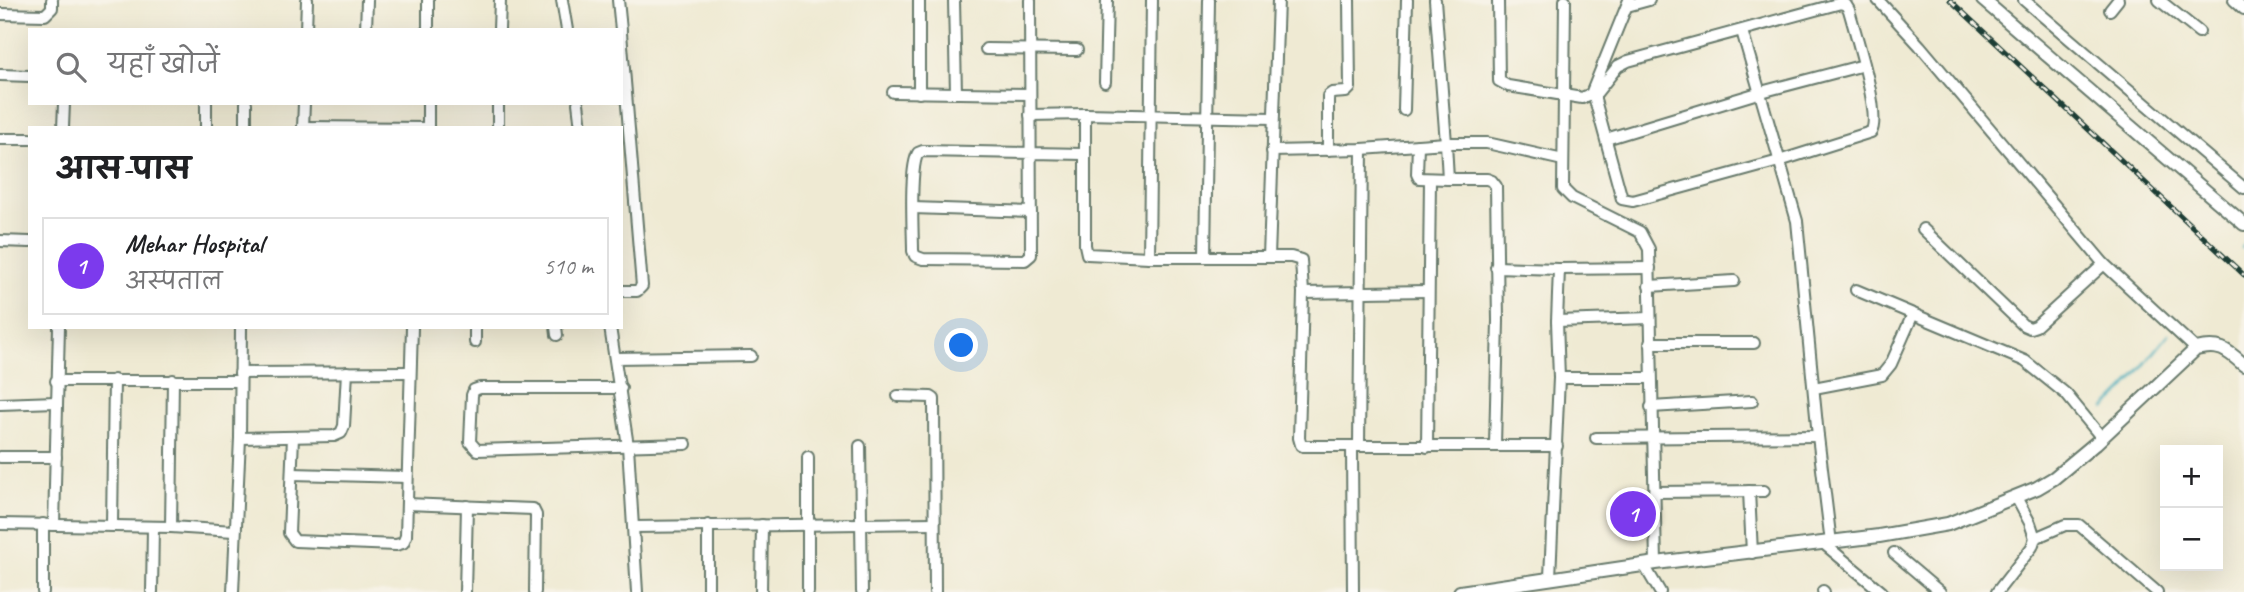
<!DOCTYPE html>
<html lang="hi">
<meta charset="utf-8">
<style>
:root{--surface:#fff;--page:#f6f6f6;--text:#202124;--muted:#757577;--line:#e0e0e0;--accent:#7c3aed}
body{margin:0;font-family:Caveat,"Playpen Sans Deva",sans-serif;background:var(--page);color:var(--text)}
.controls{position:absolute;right:21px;bottom:21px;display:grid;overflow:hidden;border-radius:0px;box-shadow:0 7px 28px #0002}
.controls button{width:63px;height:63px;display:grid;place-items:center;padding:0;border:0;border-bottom:2px solid var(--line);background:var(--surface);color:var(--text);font:35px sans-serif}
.you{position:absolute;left:962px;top:346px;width:24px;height:24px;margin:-18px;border:5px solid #fff;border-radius:50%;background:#1a73e8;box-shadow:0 0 0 10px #1a73e833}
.badge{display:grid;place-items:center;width:46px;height:46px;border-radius:50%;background:var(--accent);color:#fff;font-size:23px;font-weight:700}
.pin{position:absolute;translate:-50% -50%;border:4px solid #fff;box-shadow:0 2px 7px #0006}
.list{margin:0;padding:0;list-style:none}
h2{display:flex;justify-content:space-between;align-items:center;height:91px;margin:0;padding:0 28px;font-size:30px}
h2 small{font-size:23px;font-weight:400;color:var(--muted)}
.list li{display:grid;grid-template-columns:46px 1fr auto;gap:21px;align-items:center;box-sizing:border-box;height:98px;margin:0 14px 14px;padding:0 14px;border:2px solid var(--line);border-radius:0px}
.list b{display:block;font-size:26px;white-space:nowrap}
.list p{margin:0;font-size:23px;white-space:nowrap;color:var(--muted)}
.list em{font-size:23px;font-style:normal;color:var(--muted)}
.icon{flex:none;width:38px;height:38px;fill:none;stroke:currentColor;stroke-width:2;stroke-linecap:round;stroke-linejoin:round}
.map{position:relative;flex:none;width:2244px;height:592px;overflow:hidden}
.search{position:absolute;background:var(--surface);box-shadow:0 7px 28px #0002;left:28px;top:28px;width:595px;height:77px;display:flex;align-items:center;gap:18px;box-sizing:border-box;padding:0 24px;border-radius:0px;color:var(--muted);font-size:26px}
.panel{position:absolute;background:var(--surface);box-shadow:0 7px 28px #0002;left:28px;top:126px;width:595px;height:203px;border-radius:0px}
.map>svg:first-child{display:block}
</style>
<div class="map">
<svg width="2244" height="592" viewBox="0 0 2244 592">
<rect width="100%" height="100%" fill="#f7f3e8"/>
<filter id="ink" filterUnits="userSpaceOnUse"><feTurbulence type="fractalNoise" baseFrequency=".0143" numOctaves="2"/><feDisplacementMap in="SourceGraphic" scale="14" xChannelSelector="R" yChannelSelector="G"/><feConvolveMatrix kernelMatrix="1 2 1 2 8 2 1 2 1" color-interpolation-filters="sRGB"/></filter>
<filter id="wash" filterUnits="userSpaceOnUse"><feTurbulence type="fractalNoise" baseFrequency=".00686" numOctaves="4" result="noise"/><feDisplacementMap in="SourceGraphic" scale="28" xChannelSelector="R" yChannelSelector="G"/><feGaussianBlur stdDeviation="1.57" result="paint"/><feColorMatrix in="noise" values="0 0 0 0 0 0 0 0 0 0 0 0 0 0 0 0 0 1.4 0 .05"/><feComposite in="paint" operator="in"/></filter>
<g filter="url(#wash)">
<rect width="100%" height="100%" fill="#efead3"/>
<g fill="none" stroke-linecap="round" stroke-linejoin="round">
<g stroke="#3dabbb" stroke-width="2.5">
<polyline points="2242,248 2244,245"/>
<polyline points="2105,408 2127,386 2169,334"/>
</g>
</g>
</g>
<g filter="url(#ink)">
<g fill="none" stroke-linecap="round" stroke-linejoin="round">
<g stroke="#687a6c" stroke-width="14">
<g id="minor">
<polyline points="428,0 428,30"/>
<polyline points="562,0 567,30"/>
<polyline points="618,0 621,30"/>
<polyline points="954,0 956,93"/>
<path d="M1030,0L1031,255L1025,260L923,259L915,256L913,251C913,230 909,168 918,153L923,151L1083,154"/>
<polyline points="1435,0 1446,143 1487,143 1563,160"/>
<polyline points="1498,0 1499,81 1508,86 1582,98 1591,94 1629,0"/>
<polyline points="1565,0 1563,189 1572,198 1640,232 1649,249 1656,563"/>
<polyline points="1878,0 1920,46 2104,264 2196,349"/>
<polyline points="2024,0 2244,188"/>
<polyline points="2159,0 2199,32"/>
<polyline points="2234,0 2244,9"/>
<path d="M1841,3L1846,5L1849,10C1855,32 1882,116 1871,132L1779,161L1633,201L1622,199L1595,100V95L1618,66L1628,61Z"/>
<polyline points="1627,6 1649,0"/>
<polyline points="2110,10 2118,0"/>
<polyline points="0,14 45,15 52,8 52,0"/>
<polyline points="306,30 307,0"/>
<polyline points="366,30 367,0"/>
<polyline points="499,30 500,0"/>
<polyline points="1742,31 1797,221 1818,436 1831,543"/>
<polyline points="621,33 642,286 637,291 621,291"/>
<polyline points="986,49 1077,50"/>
<polyline points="0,75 30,76"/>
<polyline points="1105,82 1107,0"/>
<polyline points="893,92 1030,94"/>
<polyline points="919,93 919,0"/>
<polyline points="578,103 581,128"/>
<polyline points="1404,110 1407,0"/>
<polyline points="1085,114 1085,245 1087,254 1149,257 1291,257 1301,260 1303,293 1299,438 1301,445 1303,446 1557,446"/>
<polyline points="1030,115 1085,114 1272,118"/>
<polyline points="303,127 428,128"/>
<polyline points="63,128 64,103"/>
<polyline points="206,128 206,103"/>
<polyline points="246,128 246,103"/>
<polyline points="303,128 304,103"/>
<polyline points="428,128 428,103"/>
<polyline points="498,128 498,103"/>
<polyline points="0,139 30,139"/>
<polyline points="1606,139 1761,92 1864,65"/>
<polyline points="1418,145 1417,174 1419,178 1448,179"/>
<polyline points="1328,150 1328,96 1332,93 1346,92 1350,88 1349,0"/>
<polyline points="1272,151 1362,149 1446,143 1448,179 1487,179 1492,181 1496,186 1498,321 1495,445"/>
<polyline points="913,208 1031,212"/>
<polyline points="1923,229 2023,325 2030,328 2036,326 2104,264"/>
<polyline points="0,241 30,242"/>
<polyline points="1205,256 1209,0"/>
<polyline points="1149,257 1152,0"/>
<polyline points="1269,257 1278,0"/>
<polyline points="1496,267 1559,269 1650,268"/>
<polyline points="1649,286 1734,281"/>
<polyline points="1856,290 2025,361 2066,394 2102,438"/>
<polyline points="1303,293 1428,291"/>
<polyline points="1557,321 1650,318"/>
<polyline points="475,327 475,342"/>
<polyline points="556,327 557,335"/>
<polyline points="610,327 628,446 637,592"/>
<polyline points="1650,343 1754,343"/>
<polyline points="615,358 751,356"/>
<polyline points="240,373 410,372"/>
<polyline points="1559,378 1650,378"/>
<polyline points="56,381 240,381"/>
<polyline points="621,388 480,388 474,390 472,395 470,442 477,450 686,444"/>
<polyline points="1814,388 1882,375 1891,364 1913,314"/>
<polyline points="898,396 931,397 934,399 935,592"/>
<polyline points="0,404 56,402"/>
<polyline points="1651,407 1752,401"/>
<polyline points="293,437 289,533 295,541 396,545 403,543 406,536 412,327"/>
<polyline points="240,438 334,436 341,433 344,426 347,372"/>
<polyline points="1596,438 1818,436"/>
<polyline points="860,446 862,592"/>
<polyline points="1359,446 1362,149"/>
<polyline points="1352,447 1353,592"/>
<polyline points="1427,447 1430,179"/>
<polyline points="0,457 56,457"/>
<polyline points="808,457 808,592"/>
<polyline points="292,474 407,477"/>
<polyline points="1749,491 1752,553"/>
<polyline points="1654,492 1764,491"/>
<polyline points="2016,497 2030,523 2035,538 2065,525 2079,525 2157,592"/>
<polyline points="407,504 533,509 536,515 535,592"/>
<polyline points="0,524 171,527 234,531"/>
<polyline points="54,525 59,327"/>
<polyline points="112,525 114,380"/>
<polyline points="171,527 173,380"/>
<polyline points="634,527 934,523"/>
<polyline points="1823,543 1882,592"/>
<polyline points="1894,553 1940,592"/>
<polyline points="1644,565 1660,592"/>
<polyline points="1550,577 1559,378 1557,321 1559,269"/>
<polyline points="1823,591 1824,592"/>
<polyline points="43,592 43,524"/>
<polyline points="152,592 153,527"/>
<polyline points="233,592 240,438 241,327"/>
<polyline points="465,592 467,506"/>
<polyline points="708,592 708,525"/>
<polyline points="761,592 762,525"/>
<polyline points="1997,592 2032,547 2035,538"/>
</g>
</g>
<g stroke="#687a6c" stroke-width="16">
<g id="tertiary">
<polyline points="1983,0 2244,224"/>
<path d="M1460,592L1656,563L1879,536L1948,524L2037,488L2054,478L2096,443L2196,349C2220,343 2227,350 2244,365"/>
</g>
</g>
<use href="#minor" stroke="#fff" stroke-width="10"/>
<use href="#tertiary" stroke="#fff" stroke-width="12"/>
<g stroke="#1f3d34" stroke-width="5">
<polyline id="rail" points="1950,0 2244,275"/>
</g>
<use href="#rail" stroke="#f7f3e8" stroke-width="2.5" stroke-dasharray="8" stroke-linecap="butt"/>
</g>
</g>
</svg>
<div class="controls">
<button>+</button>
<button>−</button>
</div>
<div class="you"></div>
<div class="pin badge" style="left:1633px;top:514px">1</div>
<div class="search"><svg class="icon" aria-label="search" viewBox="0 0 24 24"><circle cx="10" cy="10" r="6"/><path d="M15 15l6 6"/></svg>यहाँ खोजें</div>
<section class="panel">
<h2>आस-पास<small></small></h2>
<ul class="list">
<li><span class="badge">1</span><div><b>Mehar Hospital</b><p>अस्पताल</p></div><em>510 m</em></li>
</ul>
</section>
</div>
